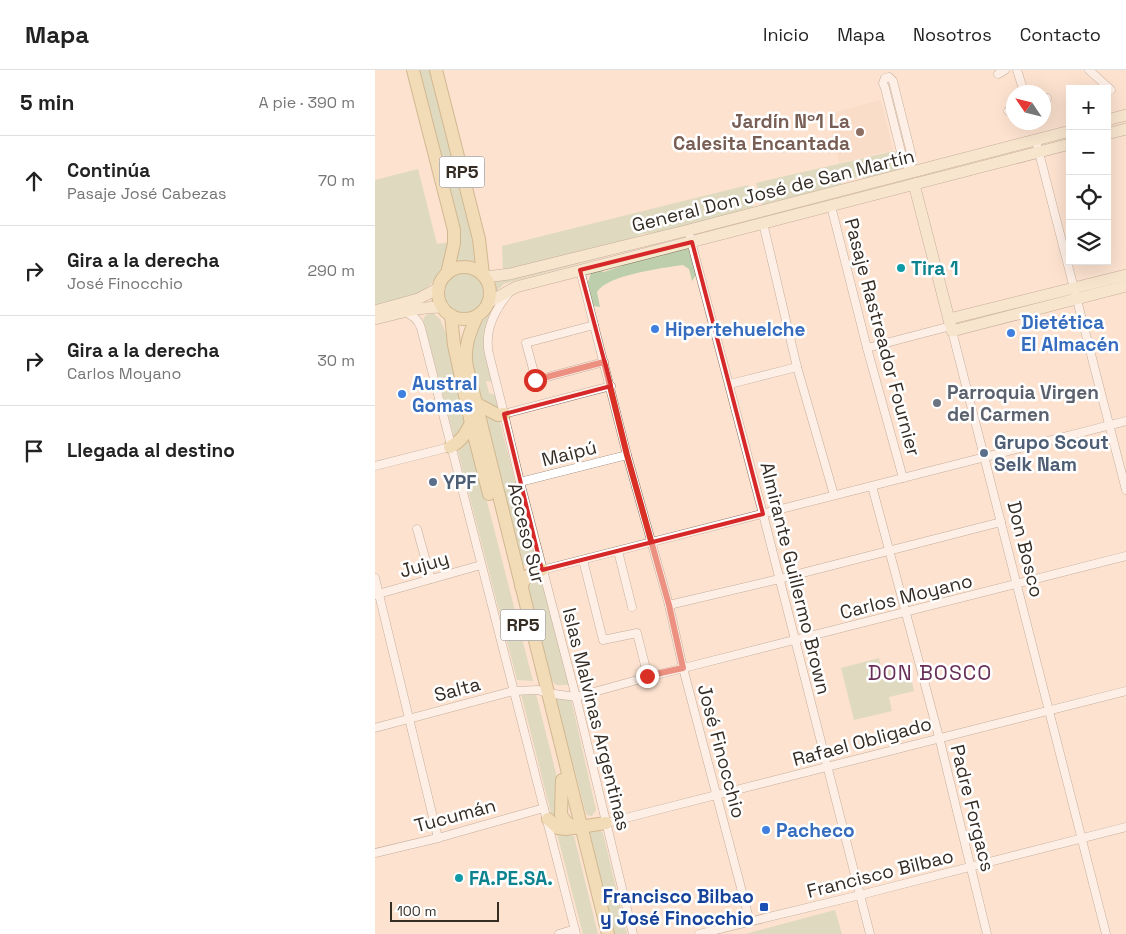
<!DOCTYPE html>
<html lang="es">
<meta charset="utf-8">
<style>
:root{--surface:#fff;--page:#f2f2f2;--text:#222;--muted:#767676;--line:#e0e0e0}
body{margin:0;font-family:"Space Grotesk",sans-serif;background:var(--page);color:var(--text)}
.controls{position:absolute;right:15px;top:15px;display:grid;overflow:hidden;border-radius:0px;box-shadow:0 5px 20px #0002}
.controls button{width:45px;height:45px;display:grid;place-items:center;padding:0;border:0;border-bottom:1px solid var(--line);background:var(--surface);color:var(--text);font:25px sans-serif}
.compass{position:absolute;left:631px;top:15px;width:45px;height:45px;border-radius:50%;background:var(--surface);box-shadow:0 5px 20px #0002;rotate:305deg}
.scale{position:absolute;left:15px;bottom:12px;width:109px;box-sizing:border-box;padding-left:5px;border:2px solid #352c24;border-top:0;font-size:14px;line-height:18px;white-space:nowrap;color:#352c24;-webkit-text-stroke:4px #fff;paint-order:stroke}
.stop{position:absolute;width:15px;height:15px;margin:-11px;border:4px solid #d93025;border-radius:50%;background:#fff}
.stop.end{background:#d93025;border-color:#fff;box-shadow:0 1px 5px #0008}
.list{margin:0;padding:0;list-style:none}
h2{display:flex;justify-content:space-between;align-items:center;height:65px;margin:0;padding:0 20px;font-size:21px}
h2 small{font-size:16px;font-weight:400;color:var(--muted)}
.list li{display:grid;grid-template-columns:32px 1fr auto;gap:15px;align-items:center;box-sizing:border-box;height:90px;padding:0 20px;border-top:1px solid var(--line)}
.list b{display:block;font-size:19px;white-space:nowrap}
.list p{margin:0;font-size:16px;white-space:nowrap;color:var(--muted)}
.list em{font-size:16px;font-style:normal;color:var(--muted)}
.icon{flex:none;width:28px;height:28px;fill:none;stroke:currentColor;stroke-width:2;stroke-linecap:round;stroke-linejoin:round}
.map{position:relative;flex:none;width:751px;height:864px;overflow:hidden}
header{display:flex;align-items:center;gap:30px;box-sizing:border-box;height:70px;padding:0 25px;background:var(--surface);border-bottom:1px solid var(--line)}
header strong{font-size:24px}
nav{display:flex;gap:28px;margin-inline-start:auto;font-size:18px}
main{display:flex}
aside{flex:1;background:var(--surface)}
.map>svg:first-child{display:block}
</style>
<header>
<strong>Mapa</strong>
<nav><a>Inicio</a><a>Mapa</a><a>Nosotros</a><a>Contacto</a></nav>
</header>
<main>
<aside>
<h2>5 min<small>A pie · 390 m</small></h2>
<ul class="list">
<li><svg class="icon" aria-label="ahead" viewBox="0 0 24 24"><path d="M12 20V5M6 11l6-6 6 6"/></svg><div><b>Continúa</b><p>Pasaje José Cabezas</p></div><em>70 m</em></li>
<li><svg class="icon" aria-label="right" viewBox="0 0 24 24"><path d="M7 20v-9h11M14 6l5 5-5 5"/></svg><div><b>Gira a la derecha</b><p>José Finocchio</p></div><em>290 m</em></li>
<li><svg class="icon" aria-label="right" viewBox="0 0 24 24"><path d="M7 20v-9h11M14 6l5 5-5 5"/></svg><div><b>Gira a la derecha</b><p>Carlos Moyano</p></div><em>30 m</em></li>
<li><svg class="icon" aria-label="arrive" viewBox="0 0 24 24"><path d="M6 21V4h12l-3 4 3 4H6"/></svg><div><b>Llegada al destino</b></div></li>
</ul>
</aside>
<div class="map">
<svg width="751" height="864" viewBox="0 0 751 864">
<rect width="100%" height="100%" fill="#fce2cf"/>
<polygon fill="#f8d7bf" points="506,30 518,80 464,93 453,44"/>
<g fill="#bdceac">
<polygon points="43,0 56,0 95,154 100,192 93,190 79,192"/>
<path d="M519,81L524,83L526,93L522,100C514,103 503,108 495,108C483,108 474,106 465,115L387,135L381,113Z"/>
<path d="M43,99L62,174L75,172C72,180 71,191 67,199C54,226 27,229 0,237V110Z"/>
<path d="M373,115L378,137L285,163C274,163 263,163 255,171L128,201L127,176Z"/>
<polygon points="304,167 135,212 129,214 120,222 119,210"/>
<path d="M312,178L316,181L321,205L317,211L314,199L308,195C287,198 232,205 222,222L225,237L218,236L213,212L216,203L223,200L229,202L247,196L248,193Z"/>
<circle cx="89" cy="223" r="21"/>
<path d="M116,240L118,241C103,269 110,284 118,312L111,311L114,323L120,325L124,341L104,330C100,317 93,287 96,275C99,262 108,250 116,240Z"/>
<polygon points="58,243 65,249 71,263 92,354 80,371 48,249 51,245"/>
<polygon points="106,343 124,349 162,496 148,495"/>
<polygon points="95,365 158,611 142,610 83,382"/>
<polygon points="165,506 195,615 181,615 177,611 152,513"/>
<polygon points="504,588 507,601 533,594 539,621 514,627 517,641 479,650 466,598"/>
<polygon points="146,624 161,624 181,703 182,740 177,747"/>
<polygon points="181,629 196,629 221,740 217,746 212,745 210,740"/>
<polygon points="181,760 190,765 199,766 223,864 208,864"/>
<polygon points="224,760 228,763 252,864 238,864 214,766 215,761"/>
<polygon points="460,840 467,864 370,864"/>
</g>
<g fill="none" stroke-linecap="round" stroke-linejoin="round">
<g stroke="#856e5d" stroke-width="9">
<g id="street">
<polyline points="642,0 649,22"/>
<polyline points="714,0 736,20"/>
<polyline points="623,4 630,0"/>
<polygon points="514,7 518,11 536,83 536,102 527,86 510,18 508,13 510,8"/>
<polyline points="668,28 672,28"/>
<polyline points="633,41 638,37"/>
<polyline points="661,71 751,420"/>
<polyline points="456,136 492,278 528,408"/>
<polyline points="388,153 422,297 459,425"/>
<polyline points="315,167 388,444 495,864"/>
<polyline points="205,200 252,385 294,535 308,598 375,852"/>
<path d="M133,224C119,241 109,261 114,284L129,344L145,412L201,627L258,864"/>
<path d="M28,242C37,244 43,249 46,258L201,864"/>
<polyline points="219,255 151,273 161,310 229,292"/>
<polyline points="577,261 731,864"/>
<polyline points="492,278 576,256"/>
<polyline points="355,314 422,297"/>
<polyline points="129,344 236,316"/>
<polyline points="0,396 75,377"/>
<polyline points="145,412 252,385"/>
<polyline points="497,416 564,667 612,864"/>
<polyline points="42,459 56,509"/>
<polyline points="243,481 257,537"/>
<polyline points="208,490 228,570 262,563 273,607"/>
<polyline points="167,500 751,351"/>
<polyline points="0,508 63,768"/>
<polyline points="0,525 106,495"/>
<polyline points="294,535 404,509 626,452"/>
<polyline points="0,658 138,621 163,620 172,623 201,627 273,607 751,486"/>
<polyline points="231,753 751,621"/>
<polyline points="0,783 63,768 169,738"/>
<polyline points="184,864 200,859"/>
<polyline points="324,864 485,825 751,757"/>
</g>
</g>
<g stroke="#856e5d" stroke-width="12">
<g id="secondary">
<polyline points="732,50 751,45"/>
<polyline points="732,64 751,59"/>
<polyline points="539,114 577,261 751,216"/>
<polyline points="110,207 135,204 314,160 695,61"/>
<polyline points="114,232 141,217 695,74"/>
<polyline points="0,241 43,229 64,218"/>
<path d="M0,249C23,243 44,237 68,237"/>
<polyline points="574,249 751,205"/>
</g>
</g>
<g stroke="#9e8544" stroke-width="14">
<g id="primary">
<polyline points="38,0 79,160 79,173 72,204"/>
<polyline points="61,0 104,169 108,205"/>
<circle cx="89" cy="223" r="26"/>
<polyline points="76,245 79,275 96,353 114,424"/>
<path d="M102,246C95,262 88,278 92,297L233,864"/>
<polyline points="100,333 123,345 129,344"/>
<path d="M75,377C86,372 91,363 96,353"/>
<polyline points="146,516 152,506 167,500"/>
<polyline points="187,710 186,745 191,752 200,758"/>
<polyline points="173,749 183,758 191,759 231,753"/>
</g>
</g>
<use href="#street" stroke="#fff" stroke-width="8"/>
<use href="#secondary" stroke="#f3e9cc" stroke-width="11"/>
<use href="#primary" stroke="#e6d39a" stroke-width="12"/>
</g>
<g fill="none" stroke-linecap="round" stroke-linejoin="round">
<polyline stroke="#d93025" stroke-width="6" points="160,310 229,292 252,385 294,535 308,598 272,606"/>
</g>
<path d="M0 0H751V864H0ZM317,172L388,444L167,500L129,344L236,316L205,200Z" fill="#fce2cf" fill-opacity=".55" fill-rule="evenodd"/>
<path fill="none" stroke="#d62828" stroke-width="4" stroke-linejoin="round" d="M317,172L388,444L167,500L129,344L236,316L205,200Z"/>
<circle fill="#8d6e63" stroke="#fff" stroke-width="2" cx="485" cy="62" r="5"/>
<g fill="#0f9aa8" stroke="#fff" stroke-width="2">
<circle cx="526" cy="198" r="5"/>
<circle cx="84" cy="808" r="5"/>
</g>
<g fill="#3f7fe0" stroke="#fff" stroke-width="2">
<circle cx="280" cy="259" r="5"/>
<circle cx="636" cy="263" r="5"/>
<circle cx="27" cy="324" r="5"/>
<circle cx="391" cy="760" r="5"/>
</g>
<circle fill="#6b7280" stroke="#fff" stroke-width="2" cx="562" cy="333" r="5"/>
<g fill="#5c6f8a" stroke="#fff" stroke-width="2">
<circle cx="609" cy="383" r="5"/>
<circle cx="58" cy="412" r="5"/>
</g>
<rect fill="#1a4fb4" stroke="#fff" stroke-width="2" x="384" y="832" width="10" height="10" rx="2.5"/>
<g text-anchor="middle" stroke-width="5" stroke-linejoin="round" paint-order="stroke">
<g fill="#fff" stroke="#726b66" stroke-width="1">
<rect x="64.5" y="86.5" width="45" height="31" rx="4"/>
<rect x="125.5" y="539.5" width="45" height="31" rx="4"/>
</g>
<g font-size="18" font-weight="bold" fill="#352c24">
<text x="87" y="108">RP5</text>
<text x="148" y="561">RP5</text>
</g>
<g font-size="19" font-weight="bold" fill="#785e54" stroke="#fff" text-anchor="end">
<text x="475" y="58">Jardín Nº1 La<tspan x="475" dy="22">Calesita Encantada</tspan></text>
</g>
<g font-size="19" fill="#352c24" stroke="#fff">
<text transform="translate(398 120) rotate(-14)" y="7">General Don José de San Martín</text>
<text transform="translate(508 267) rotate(75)" y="7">Pasaje Rastreador Fournier</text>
<text transform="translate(194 383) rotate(-14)" y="7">Maipú</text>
<text transform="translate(152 463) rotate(76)" y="7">Acceso Sur</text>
<text transform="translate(651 479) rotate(76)" y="7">Don Bosco</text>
<text transform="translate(49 494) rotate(-16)" y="7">Jujuy</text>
<text transform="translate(421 508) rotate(76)" y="7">Almirante Guillermo Brown</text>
<text transform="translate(531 526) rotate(-14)" y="7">Carlos Moyano</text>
<text transform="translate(82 619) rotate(-15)" y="7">Salta</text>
<text transform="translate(222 649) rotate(76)" y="7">Islas Malvinas Argentinas</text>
<text transform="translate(487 671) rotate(-15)" y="7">Rafael Obligado</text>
<text transform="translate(347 681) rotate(75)" y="7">José Finocchio</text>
<text transform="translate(598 738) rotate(76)" y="7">Padre Forgacs</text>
<text transform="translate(80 745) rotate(-15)" y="7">Tucumán</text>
<text transform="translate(505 803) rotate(-14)" y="7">Francisco Bilbao</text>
</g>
<g font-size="19" font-weight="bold" fill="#0d838f" stroke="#fff" text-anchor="start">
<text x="536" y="205">Tira 1</text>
<text x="94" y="815">FA.PE.SA.</text>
</g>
<g font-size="19" font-weight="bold" fill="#366cbe" stroke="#fff" text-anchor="start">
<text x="646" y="259">Dietética<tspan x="646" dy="22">El Almacén</tspan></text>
<text x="290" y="266">Hipertehuelche</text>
<text x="37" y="320">Austral<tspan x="37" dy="22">Gomas</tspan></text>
<text x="401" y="767">Pacheco</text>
</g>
<g font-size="19" font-weight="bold" fill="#5b616d" stroke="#fff" text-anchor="start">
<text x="572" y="329">Parroquia Virgen<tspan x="572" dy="22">del Carmen</tspan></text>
</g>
<g font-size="19" font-weight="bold" fill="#4e5e75" stroke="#fff" text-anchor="start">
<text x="619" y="379">Grupo Scout<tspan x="619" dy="22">Selk Nam</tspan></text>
<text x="68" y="419">YPF</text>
</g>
<g font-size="19" font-weight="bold" fill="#164399" stroke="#fff" text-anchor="end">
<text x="379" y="833">Francisco Bilbao<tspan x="379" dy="22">y José Finocchio</tspan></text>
</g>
<g font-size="21" letter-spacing="1" fill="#682f59" stroke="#fff">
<text x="555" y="610">DON BOSCO</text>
</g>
</g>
</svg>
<div class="controls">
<button>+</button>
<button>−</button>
<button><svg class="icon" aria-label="locate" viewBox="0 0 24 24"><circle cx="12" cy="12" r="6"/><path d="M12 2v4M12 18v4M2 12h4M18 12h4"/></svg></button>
<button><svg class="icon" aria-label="layers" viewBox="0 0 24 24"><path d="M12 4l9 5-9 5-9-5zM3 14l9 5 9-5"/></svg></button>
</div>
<svg class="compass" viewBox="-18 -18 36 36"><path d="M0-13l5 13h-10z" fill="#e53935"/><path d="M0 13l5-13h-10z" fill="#767676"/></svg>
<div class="scale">100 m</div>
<div class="stop" style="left:160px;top:310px"></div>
<div class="stop end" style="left:272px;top:606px"></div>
</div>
</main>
